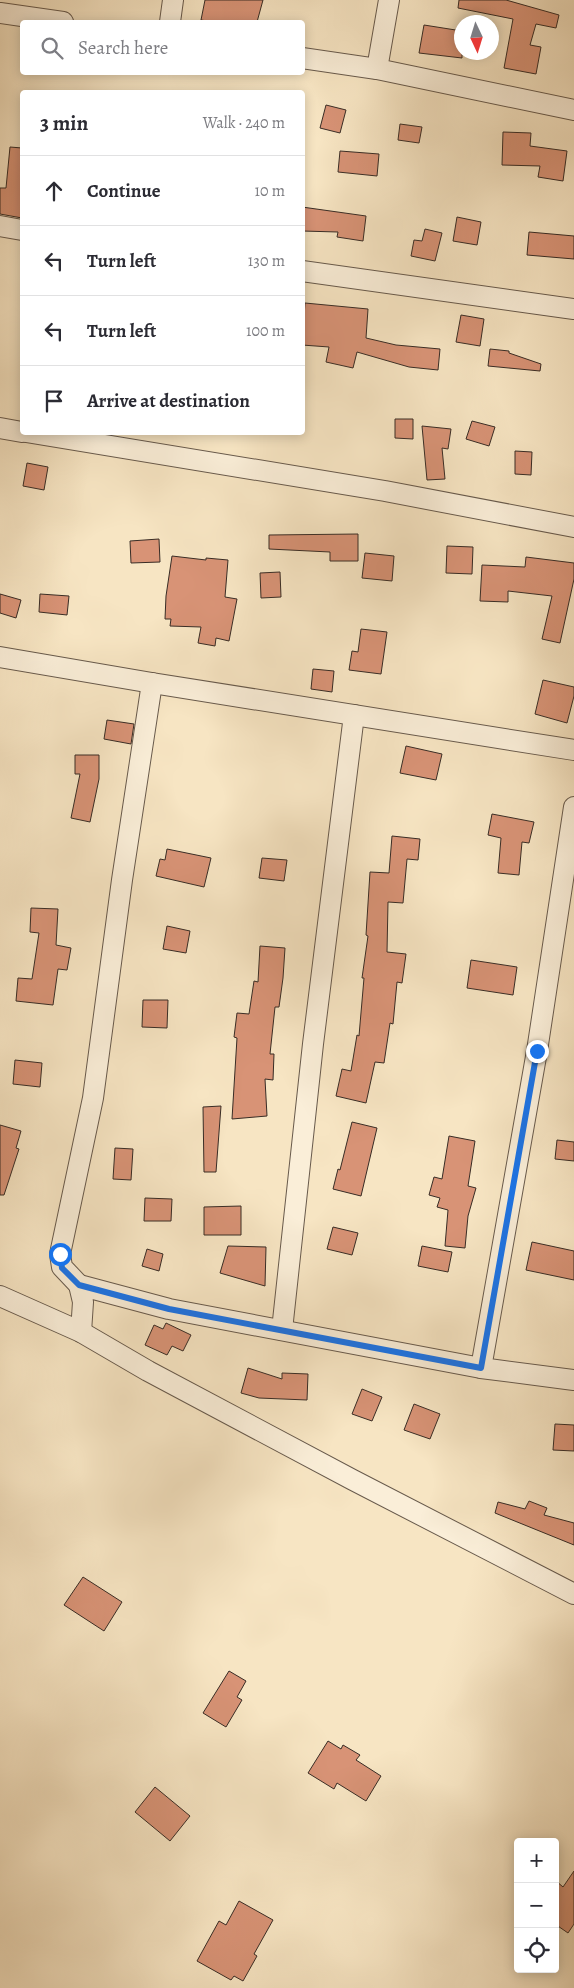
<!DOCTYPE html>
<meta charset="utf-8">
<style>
:root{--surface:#fff;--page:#f7f7f7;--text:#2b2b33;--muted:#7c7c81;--line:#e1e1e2}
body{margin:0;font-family:Alegreya,serif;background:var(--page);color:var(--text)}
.controls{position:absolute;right:15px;bottom:15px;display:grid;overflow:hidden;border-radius:5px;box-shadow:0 2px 12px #0003}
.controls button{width:45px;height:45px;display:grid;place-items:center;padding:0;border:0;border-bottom:1px solid var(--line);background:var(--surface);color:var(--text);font:25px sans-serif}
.compass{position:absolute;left:454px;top:15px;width:45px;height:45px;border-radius:50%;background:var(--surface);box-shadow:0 2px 12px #0003;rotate:176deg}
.stop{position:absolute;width:15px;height:15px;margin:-11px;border:4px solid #1a73e8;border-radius:50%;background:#fff}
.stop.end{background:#1a73e8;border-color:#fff;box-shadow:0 1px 5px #0008}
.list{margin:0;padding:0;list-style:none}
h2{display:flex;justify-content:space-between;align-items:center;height:65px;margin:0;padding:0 20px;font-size:21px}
h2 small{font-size:16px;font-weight:400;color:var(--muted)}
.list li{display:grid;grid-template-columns:32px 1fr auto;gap:15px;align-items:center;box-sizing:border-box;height:70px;padding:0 20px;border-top:1px solid var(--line)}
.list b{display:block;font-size:19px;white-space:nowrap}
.list em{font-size:16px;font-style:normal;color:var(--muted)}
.icon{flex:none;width:28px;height:28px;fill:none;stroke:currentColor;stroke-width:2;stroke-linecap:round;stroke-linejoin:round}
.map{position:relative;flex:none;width:574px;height:1988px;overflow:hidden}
.search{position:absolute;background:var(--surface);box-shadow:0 2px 12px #0003;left:20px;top:20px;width:285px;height:55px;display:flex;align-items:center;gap:12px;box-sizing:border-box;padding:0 18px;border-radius:5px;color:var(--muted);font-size:19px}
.panel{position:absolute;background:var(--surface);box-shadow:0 2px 12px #0003;left:20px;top:90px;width:285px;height:345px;border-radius:5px}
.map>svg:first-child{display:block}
</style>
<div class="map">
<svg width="574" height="1988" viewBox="0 0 574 1988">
<rect width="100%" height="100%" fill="#f7e5c3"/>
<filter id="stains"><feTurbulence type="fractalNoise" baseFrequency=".004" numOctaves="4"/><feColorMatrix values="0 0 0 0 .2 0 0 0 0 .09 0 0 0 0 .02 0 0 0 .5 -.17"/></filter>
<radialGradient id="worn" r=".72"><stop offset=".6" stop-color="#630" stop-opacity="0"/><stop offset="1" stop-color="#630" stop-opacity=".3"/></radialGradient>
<g fill="#d89376" stroke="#382c25">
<polygon points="205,0 263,0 257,22 213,22 201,20"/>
<polygon points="459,0 506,0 559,15 556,28 536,24 530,45 541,47 536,74 504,68 513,19 458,8"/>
<polygon points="424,25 462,31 462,58 419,53"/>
<polygon points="326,105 346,110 340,133 320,128"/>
<polygon points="400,124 422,127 419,143 398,140"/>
<polygon points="503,132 531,133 530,146 567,151 563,181 538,177 540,166 502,165"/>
<polygon points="10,147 22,148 22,218 0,214 0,188 6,188"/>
<polygon points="340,151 379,154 377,176 338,172"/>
<polygon points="302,207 366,216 363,241 337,237 338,232 302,231"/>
<polygon points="457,217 481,222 477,245 453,241"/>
<polygon points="425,229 442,233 435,261 411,256 414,240 422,241"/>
<polygon points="529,232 574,236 574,259 527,255"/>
<polygon points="305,303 368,309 366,338 396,345 440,349 438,370 409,367 357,352 353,368 326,362 329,347 302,345"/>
<polygon points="461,315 484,319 480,346 456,342"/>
<polygon points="490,349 509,351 509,353 541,364 540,371 488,366"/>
<polygon points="395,419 413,419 413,439 395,438"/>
<polygon points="472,421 495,427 489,446 466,439"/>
<polygon points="422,426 451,429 448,449 442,448 445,479 427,480"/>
<polygon points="515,451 532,452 531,475 515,474"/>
<polygon points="27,463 48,467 44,490 23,486"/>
<polygon points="358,534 358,561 330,561 330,552 269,549 269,535"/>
<polygon points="159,539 160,562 131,563 130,541"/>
<polygon points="447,546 473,547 472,574 446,573"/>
<polygon points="365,553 394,556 392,581 362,578"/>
<polygon points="172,556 206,560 206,558 228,560 225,597 237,599 229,641 216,638 215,646 198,643 201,627 170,626 171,619 165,619 166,596"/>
<polygon points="526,557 574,563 574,579 560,643 542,639 552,596 508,591 508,602 480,601 482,565 525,567"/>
<polygon points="280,572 281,597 261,598 260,573"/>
<polygon points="0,594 21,600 16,618 0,613"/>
<polygon points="40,594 69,596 67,615 39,612"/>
<polygon points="361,629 387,632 381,674 349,670 352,651 358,652"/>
<polygon points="313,669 334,671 332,692 311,689"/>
<polygon points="543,680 574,687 574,696 567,723 535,714"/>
<polygon points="107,720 134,724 131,744 104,739"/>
<polygon points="406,746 442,754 436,780 400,773"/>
<polygon points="75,755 99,755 99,779 90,822 71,818 80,774 75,774"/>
<polygon points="492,814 534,822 529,843 522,842 519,875 498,873 501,838 488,835"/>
<polygon points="392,836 420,839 418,860 407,859 403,903 388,902 387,952 406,954 402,983 397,982 393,1024 390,1023 384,1063 375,1062 366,1103 336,1096 342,1069 351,1071 357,1035 359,1036 364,978 362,978 368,936 366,935 370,872 389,873"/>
<polygon points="167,849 211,858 204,887 156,876 160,859 165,860"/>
<polygon points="262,858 287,860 284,881 259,878"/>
<polygon points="31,908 58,909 56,945 71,948 67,970 58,969 53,1005 16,1001 18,978 32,979 39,933 30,932"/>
<polygon points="167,926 190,931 186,953 163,949"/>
<polygon points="260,946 285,948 283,978 279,1007 275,1007 270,1054 274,1054 273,1080 265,1079 267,1116 232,1119 237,1038 234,1037 237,1013 249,1014 254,981 258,982"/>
<polygon points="471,960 517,967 513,995 467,988"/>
<polygon points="143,1000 168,1000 167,1028 142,1027"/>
<polygon points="15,1060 42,1063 40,1087 13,1084"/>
<polygon points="221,1106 216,1172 204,1172 203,1107"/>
<polygon points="352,1122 377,1128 361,1196 333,1189 338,1169 340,1170"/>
<polygon points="0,1125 21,1131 16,1148 19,1149 4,1195 0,1195"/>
<polygon points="449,1136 475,1141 468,1186 476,1188 468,1216 465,1248 445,1246 448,1210 437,1207 440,1198 429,1195 434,1177 442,1179"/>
<polygon points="557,1140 574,1142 574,1161 555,1159"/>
<polygon points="115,1148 133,1149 131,1180 113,1179"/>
<polygon points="145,1198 172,1199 171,1221 144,1221"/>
<polygon points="241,1206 241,1235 204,1235 204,1207"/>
<polygon points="333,1227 358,1233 352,1255 327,1249"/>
<polygon points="532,1242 574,1251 574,1280 526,1270"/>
<polygon points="228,1246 266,1247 265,1286 220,1273"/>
<polygon points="422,1246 452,1252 448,1272 418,1266"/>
<polygon points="147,1249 163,1254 159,1271 142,1266"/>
<polygon points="166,1323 191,1335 183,1351 172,1346 167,1355 145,1345 154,1325 163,1329"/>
<polygon points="248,1368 282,1379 282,1373 308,1374 307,1400 259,1398 241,1393"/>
<polygon points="362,1389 382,1397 372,1421 352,1414"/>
<polygon points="414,1404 440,1414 430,1439 404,1430"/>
<polygon points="555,1424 574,1425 574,1451 553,1450"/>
<polygon points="529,1501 547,1508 544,1515 574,1523 574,1545 495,1513 498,1502 525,1509"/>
<polygon points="83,1577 122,1602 104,1631 64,1605"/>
<polygon points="229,1671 246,1681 237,1697 242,1700 226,1727 203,1713"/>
<polygon points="328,1741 341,1749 343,1745 360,1755 356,1760 381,1776 366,1801 337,1783 334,1789 308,1773"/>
<polygon points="155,1787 190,1816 170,1841 135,1812"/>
<polygon points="574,1871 574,1924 568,1933 555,1924 555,1880 563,1887"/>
<polygon points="239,1901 273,1920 254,1954 257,1956 243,1981 234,1976 231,1980 197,1961 219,1921 226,1925"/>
</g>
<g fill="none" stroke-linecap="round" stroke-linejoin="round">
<g stroke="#685a4c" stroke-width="22">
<g id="street">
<polyline points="0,13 63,22"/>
<polyline points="170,22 173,0"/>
<polyline points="302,58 377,69 574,110"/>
<polyline points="377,69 389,0"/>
<polyline points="0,226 22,230"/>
<polyline points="302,271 574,309"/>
<polyline points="0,428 22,432"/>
<polyline points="26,432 385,491 574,527"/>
<polyline points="0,657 152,683 574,750"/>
<polyline points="79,1285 62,1267 60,1254 93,1098 122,880 152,683"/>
<polyline points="0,1296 81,1332 148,1371 353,1480 574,1594"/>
<polyline points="282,1330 313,1044 354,715"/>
<polyline points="81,1332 83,1302 79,1285 169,1309 481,1368 574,1380"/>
<polyline points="481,1368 537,1051 574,807"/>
</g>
</g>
<use href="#street" stroke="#faeed8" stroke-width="20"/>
</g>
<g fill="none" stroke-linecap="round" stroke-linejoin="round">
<polyline stroke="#1a73e8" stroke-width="6" points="60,1254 62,1268 79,1285 169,1309 481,1368 537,1051"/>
</g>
<rect width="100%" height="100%" filter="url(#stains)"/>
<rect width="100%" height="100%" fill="url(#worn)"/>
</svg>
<div class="controls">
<button>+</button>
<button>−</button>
<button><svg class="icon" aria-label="locate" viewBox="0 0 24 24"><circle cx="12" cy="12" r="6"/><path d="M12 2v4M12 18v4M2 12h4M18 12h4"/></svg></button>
</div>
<svg class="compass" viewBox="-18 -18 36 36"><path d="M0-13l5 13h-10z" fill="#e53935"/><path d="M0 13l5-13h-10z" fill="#7c7c81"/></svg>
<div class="stop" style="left:60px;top:1254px"></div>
<div class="stop end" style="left:537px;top:1051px"></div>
<div class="search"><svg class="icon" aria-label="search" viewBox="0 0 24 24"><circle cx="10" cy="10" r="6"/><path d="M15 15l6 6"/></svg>Search here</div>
<section class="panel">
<h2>3 min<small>Walk · 240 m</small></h2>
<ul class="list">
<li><svg class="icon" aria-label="ahead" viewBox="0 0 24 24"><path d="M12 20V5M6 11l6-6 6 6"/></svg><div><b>Continue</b></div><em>10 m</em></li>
<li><svg class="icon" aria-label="left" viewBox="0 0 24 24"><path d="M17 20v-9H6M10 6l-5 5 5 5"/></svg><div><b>Turn left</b></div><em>130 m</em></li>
<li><svg class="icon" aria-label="left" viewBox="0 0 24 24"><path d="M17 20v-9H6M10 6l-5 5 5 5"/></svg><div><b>Turn left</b></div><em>100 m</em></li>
<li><svg class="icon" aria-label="arrive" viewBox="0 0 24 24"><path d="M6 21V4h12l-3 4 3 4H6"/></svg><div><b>Arrive at destination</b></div></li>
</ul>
</section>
</div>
